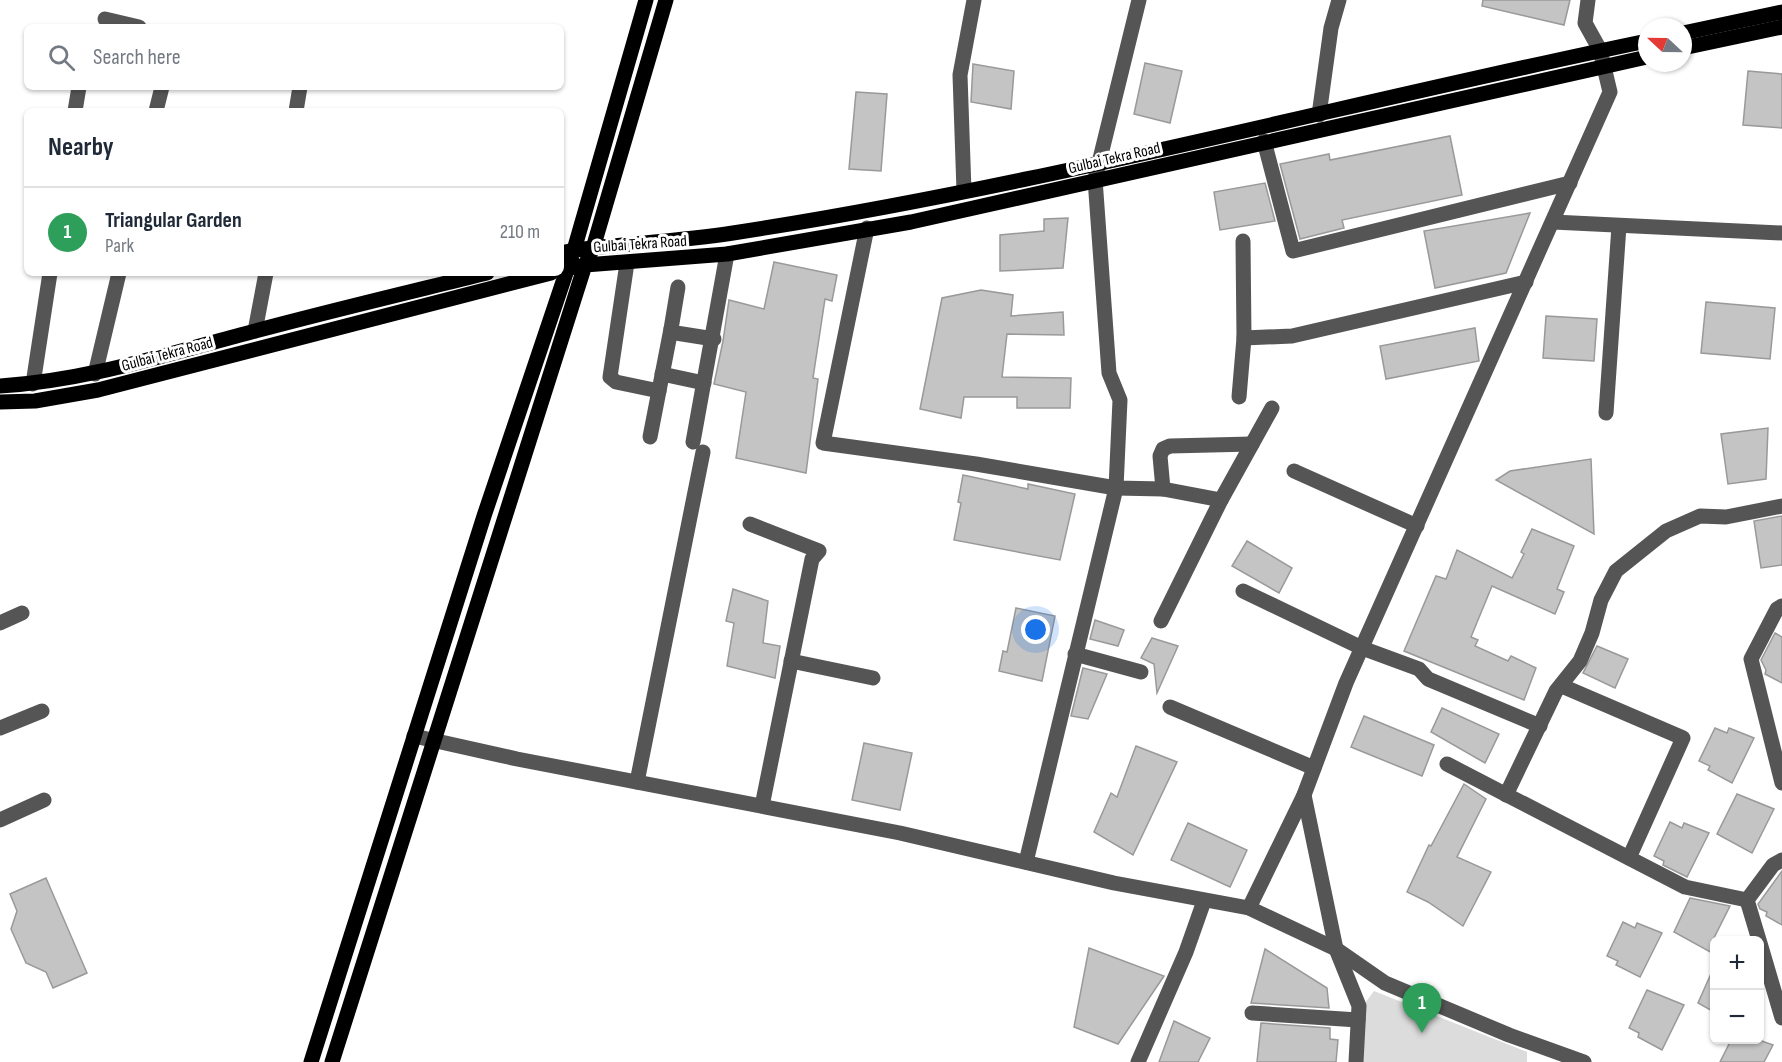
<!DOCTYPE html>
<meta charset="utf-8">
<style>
:root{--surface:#fff;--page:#f6f6f7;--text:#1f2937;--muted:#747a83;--line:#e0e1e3;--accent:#b45309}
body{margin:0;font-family:"Sofia Sans Condensed",sans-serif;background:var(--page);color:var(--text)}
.controls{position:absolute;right:18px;bottom:18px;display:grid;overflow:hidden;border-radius:9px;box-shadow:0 2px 4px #0004}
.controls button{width:54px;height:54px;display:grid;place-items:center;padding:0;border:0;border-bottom:2px solid var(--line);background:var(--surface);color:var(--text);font:30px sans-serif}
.compass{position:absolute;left:1638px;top:18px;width:54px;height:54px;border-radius:50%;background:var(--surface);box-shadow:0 2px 4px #0004;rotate:292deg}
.you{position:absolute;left:1036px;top:630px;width:21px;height:21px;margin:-15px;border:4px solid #fff;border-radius:50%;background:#1a73e8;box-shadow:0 0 0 9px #1a73e833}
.badge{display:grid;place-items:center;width:39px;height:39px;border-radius:50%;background:var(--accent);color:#fff;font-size:20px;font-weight:700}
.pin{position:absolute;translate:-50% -50px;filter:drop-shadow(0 2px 3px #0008)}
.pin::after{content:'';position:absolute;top:32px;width:21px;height:18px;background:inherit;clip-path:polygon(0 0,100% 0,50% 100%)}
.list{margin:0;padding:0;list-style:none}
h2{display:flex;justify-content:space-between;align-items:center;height:78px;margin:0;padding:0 24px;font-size:26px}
h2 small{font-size:20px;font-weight:400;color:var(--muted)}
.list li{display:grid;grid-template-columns:39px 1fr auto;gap:18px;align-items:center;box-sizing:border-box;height:90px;padding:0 24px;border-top:2px solid var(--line)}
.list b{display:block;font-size:22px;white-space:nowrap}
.list p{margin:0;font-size:20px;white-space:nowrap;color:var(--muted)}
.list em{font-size:20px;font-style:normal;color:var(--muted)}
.icon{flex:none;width:33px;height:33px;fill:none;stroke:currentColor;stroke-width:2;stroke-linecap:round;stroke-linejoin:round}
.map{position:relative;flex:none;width:1782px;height:1062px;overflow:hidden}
.search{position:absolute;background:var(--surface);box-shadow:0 2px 4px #0004;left:24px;top:24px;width:540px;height:66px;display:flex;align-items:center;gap:15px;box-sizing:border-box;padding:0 21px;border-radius:9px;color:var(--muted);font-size:22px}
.panel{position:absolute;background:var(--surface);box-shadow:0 2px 4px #0004;left:24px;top:108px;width:540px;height:168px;border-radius:9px}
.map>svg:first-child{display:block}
</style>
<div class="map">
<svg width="1782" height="1062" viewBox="0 0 1782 1062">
<rect width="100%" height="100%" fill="#fff"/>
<polygon fill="#dcdcdc" points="1374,991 1527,1052 1527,1062 1362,1062 1365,1003"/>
<g fill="#c4c4c4" stroke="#999" stroke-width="1.5">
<polygon points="1483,0 1570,0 1564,25 1482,6"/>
<polygon points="1145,63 1182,71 1170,123 1134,114"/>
<polygon points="973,64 1014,71 1011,109 971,102"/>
<polygon points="1748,71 1782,74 1782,128 1743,125"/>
<polygon points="856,92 887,94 881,171 849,169"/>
<polygon points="1450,136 1462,195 1342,220 1344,228 1300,239 1280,164 1329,154 1330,160"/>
<polygon points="1265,183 1275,221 1220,230 1214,192"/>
<polygon points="1530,213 1506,273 1435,288 1424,231"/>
<polygon points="1068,218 1063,268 1000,271 1000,235 1044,231 1044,219"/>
<polygon points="774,262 837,275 832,301 825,299 813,378 818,379 806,473 736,458 746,392 714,384 723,341 729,300 764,309"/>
<polygon points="981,290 1013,295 1011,316 1063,312 1064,335 1007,334 1002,377 1071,378 1070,408 1017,408 1017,397 964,397 961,418 920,409 942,298"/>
<polygon points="1706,302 1775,308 1770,359 1701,353"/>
<polygon points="1546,316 1597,319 1594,361 1543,358"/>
<polygon points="1475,328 1479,361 1386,379 1380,346"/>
<polygon points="1768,428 1766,479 1728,484 1721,434"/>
<polygon points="1591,459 1594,534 1496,480 1510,471"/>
<polygon points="963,475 1028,489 1028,484 1075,494 1060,560 954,540 961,503 958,502"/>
<polygon points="1782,516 1782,565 1761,568 1754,521"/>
<polygon points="1532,529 1574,546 1557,589 1564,592 1555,614 1492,586 1471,637 1478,640 1475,646 1508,661 1511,656 1536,668 1524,700 1404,651 1436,576 1446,579 1457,550 1512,578 1524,554 1521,552"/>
<polygon points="1247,541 1292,568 1279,593 1232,566"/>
<polygon points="733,589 768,601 763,643 780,646 775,678 727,666 734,623 726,621"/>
<polygon points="1016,608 1055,616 1042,681 999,671 1003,651 1007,652"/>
<polygon points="1095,620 1124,630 1118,646 1090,639"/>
<polygon points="1775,633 1782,637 1782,683 1765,674 1766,670 1761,660"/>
<polygon points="1152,638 1178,646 1157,693 1154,664 1141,658"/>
<polygon points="1597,646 1628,659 1615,688 1583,673"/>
<polygon points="1083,668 1107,674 1088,719 1071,716"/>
<polygon points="1442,708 1499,734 1485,763 1431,732"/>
<polygon points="1364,716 1434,745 1422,776 1351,747"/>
<polygon points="1715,728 1727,733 1729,728 1754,738 1732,783 1708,770 1710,766 1699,761"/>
<polygon points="864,743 912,753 900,810 852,800"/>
<polygon points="1136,746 1177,762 1133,855 1094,832 1111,793 1117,797"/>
<polygon points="1464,784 1486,799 1457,857 1491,872 1463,926 1428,902 1407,892 1429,845 1431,846"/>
<polygon points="1737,794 1774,809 1752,853 1717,834"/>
<polygon points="1670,822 1682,828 1684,823 1709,833 1687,877 1663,865 1664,861 1654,856"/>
<polygon points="1188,823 1247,850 1230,887 1171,860"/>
<polygon points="1782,871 1782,925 1766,916 1767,912 1760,909 1758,904"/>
<polygon points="46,878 87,973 53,988 46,972 26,963 11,929 17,911 10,894"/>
<polygon points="1690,898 1730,906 1714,938 1714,954 1674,932"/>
<polygon points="1623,922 1635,928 1637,923 1662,933 1640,977 1616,965 1618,961 1607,956"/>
<polygon points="1089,948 1164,976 1118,1044 1074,1027"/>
<polygon points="1265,949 1327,988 1329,1008 1251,1003"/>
<polygon points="1714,967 1714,1012 1698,1003"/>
<polygon points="1647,990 1684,1005 1662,1050 1638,1037 1639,1033 1629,1028"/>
<polygon points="1174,1021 1210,1038 1198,1062 1159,1062"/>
<polygon points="1261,1023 1330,1028 1330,1039 1338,1040 1336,1062 1257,1062"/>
<polygon points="1731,1040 1759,1040 1773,1045 1764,1062 1720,1062"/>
</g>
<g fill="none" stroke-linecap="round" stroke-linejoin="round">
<g stroke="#555" stroke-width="15">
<polyline points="105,19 139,27"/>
<polyline points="75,111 79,87"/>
<polyline points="156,111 162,87"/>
<polyline points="296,111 300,87"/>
<polyline points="1319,115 1331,28 1339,0"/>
<polyline points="1264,141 1293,251 1570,183"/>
<polyline points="964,191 960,75 974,0"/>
<polyline points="1553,222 1782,233"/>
<polyline points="867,228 823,443 976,464 1116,488 1163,489 1221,500 1161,621"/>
<polyline points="1243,241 1244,338 1292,336 1526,282"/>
<polyline points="627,263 610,377 616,382 659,391"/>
<polyline points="678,287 671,329 676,333 714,339"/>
<polyline points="255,331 266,273"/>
<polyline points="95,374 119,273"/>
<polyline points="662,374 704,383"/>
<polyline points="33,384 50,273"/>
<polyline points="1239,397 1244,338"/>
<polyline points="1606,413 1619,226"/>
<polyline points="650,437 671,329"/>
<polyline points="693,442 727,254"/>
<polyline points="1294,471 1417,526"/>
<polyline points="1163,489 1160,456 1163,449 1170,446 1252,444"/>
<polyline points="1221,500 1272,408"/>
<polyline points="750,524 819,551 812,559 762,806"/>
<polyline points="1243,591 1362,648 1419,669 1428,679 1540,726"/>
<polyline points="1782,606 1777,609 1751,659 1782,783"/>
<polyline points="0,623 22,613"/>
<polyline points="1075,654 1141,672"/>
<polyline points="791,661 873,678"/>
<polyline points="1562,686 1683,738 1629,858"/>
<polyline points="1170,707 1314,768"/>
<polyline points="0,728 42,711"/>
<polyline points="414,736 517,759 900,833 1114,883 1249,908 1336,949 1385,983 1509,1035 1584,1062"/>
<polyline points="1447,764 1685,887 1747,900"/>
<polyline points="637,782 703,452"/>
<polyline points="1304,795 1336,949 1359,1006 1356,1062"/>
<polyline points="1506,795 1556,691 1580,661 1592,633 1601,600 1616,571 1666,531 1700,516 1726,517 1782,506"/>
<polyline points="0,820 44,800"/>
<polyline points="1026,862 1116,488 1120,400 1109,373 1095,179 1139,0"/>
<polyline points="1249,908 1304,795 1346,683 1610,92 1600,50 1585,23 1588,0"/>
<polyline points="1759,940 1747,900 1773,865 1782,860"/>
<polyline points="1760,943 1782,1018"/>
<polyline points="1252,1013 1358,1020"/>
<polyline points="1138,1062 1186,952 1204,901"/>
</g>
<g stroke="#000" stroke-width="15">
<path d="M666,0L593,248C640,243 687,240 733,233C1041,186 1342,104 1647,41"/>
<polyline points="1683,33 1782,12"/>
<polyline points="1683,48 1782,27"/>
<polyline points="561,253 574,250 646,0"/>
<path d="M0,386C84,381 164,355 244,334C325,312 406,293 487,273"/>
<polyline points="0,402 35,401 98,390 551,273"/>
<polyline points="311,1062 484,516 567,270 574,250 593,248 585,265 561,270"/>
<polyline points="332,1062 585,265 727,254 911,222 1647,57"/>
</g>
</g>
<g text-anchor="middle" stroke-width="6" stroke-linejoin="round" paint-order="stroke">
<g font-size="16" fill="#000" stroke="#fff">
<text transform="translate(1114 157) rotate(-13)" y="6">Gulbai Tekra Road</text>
<text transform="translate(640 243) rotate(-4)" y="6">Gulbai Tekra Road</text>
<text transform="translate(167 353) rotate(-15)" y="6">Gulbai Tekra Road</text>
</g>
</g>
</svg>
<div class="controls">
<button>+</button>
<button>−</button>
</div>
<svg class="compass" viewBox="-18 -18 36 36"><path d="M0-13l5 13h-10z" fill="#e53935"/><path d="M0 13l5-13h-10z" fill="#747a83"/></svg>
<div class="you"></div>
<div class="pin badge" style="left:1422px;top:1033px;background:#2e9e5b">1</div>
<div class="search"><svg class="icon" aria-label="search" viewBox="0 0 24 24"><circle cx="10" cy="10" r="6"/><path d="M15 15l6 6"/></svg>Search here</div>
<section class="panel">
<h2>Nearby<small></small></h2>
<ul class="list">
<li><span class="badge" style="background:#2e9e5b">1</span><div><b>Triangular Garden</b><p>Park</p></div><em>210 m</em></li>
</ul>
</section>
</div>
